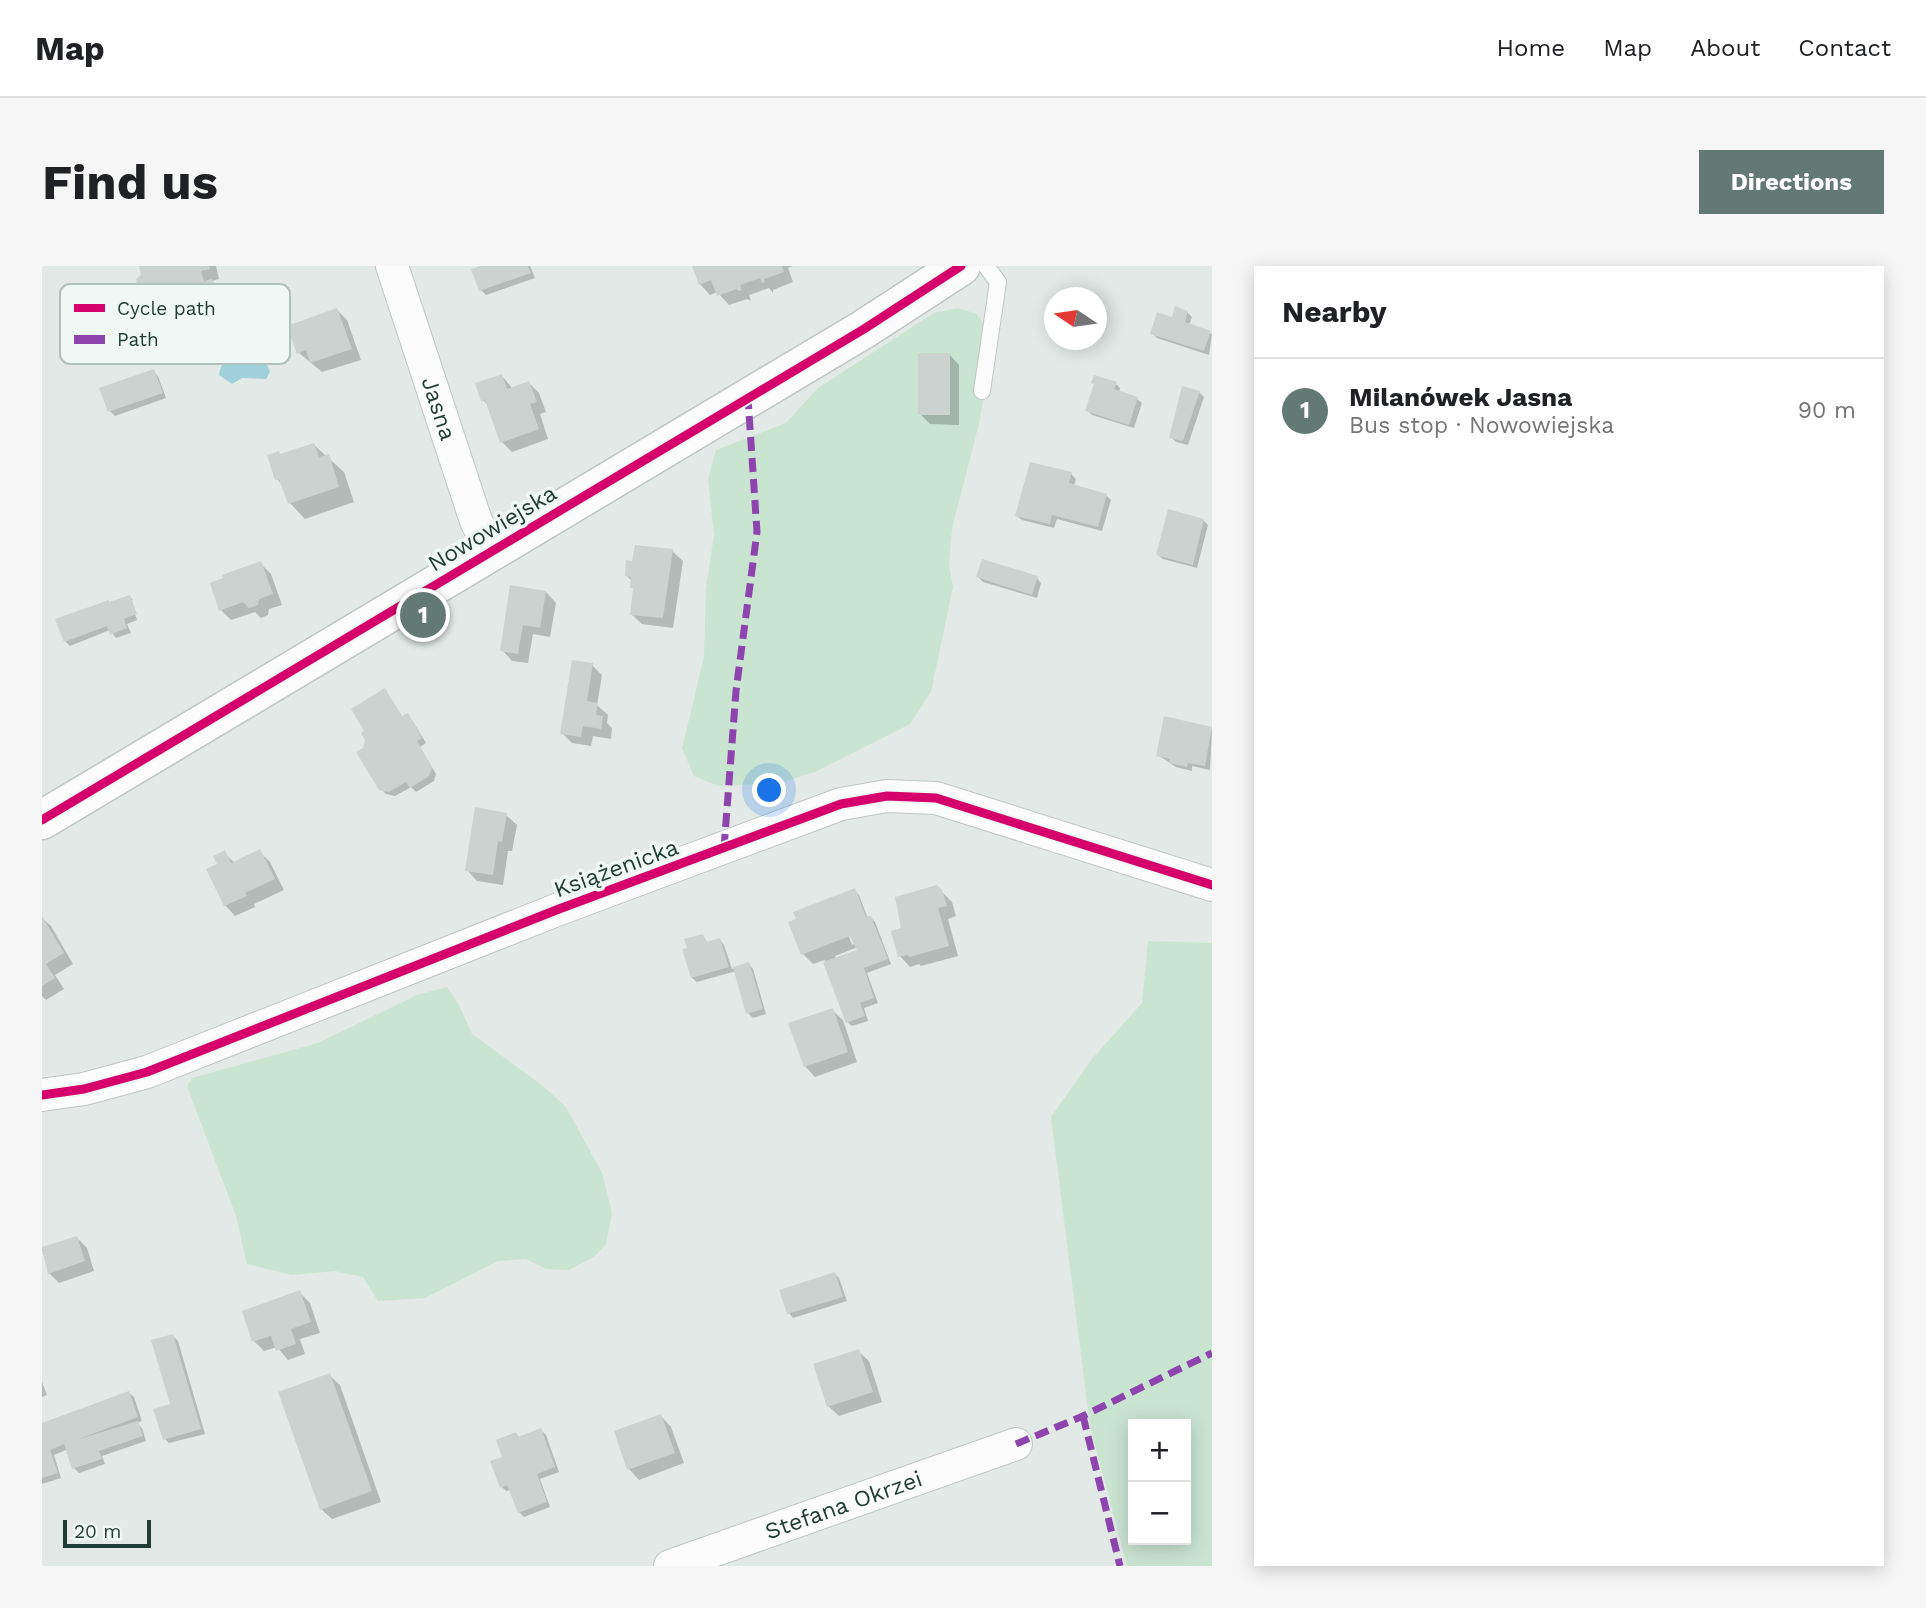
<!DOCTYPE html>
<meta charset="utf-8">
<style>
:root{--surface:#fff;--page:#f6f6f6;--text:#202124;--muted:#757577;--line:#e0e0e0;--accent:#637973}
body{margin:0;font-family:"Work Sans",sans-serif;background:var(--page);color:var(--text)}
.controls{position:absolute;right:21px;bottom:21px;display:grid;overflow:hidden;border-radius:0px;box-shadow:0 4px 18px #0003}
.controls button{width:63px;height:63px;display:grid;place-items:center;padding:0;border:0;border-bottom:2px solid var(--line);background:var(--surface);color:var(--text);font:35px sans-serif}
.compass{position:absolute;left:1002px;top:21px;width:63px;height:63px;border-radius:50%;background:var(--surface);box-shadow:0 4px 18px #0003;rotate:283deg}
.scale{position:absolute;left:21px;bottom:18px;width:88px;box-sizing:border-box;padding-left:7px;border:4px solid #1f3d35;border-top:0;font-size:19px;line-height:24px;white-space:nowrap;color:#1f3d35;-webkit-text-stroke:5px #eff8f4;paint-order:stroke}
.you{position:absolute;left:728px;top:525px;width:24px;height:24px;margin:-18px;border:5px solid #fff;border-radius:50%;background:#1a73e8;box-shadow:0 0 0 10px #1a73e833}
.badge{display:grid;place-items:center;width:46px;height:46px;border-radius:50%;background:var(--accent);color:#fff;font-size:23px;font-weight:700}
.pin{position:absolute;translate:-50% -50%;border:4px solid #fff;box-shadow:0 2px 7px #0006}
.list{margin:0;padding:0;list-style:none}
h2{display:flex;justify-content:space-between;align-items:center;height:91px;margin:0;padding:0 28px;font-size:30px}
h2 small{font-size:23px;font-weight:400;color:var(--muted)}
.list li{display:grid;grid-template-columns:46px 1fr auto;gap:21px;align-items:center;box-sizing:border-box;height:105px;padding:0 28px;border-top:2px solid var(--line)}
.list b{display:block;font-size:26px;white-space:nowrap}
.list p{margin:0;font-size:23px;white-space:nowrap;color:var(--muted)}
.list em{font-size:23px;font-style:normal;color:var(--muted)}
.map{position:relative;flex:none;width:1170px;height:1300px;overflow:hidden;border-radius:0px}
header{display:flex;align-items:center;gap:42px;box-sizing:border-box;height:98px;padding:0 35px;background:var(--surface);border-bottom:2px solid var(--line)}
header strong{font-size:33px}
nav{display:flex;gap:38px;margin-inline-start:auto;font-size:24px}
.intro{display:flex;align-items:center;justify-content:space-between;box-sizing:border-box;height:168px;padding:0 42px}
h1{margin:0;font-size:49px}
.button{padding:18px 32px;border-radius:0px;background:var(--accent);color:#fff;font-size:24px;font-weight:700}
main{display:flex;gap:42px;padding:0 42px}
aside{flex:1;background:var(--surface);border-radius:0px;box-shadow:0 4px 18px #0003}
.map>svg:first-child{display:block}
</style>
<header>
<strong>Map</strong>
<nav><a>Home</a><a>Map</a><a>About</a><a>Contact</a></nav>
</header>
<div class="intro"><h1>Find us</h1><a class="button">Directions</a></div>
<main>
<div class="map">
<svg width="1170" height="1300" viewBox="0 0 1170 1300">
<rect width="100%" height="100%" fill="#e2e9e6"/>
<g fill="#cae4d2" fill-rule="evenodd">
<polygon points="916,42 935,48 948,68 947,103 937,157 910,263 907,298 911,321 889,426 868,458 775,505 738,517 676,520 652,510 640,482 662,391 664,322 672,269 666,213 674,184 744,157 776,122 892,47"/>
<path d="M1106,675L1170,677V1300H1085L1048,1160L1009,851L1050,793L1100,737ZM1144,1158V1274H1091V1158Z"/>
<polygon points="405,721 417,739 430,768 501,820 524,841 560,907 570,947 564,978 553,990 527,1004 504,1003 484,993 456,995 383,1032 336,1035 321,1011 293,1005 250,1009 205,998 194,950 145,820 150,812 276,777 375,729"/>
</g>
<path fill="#9fd1db" d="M208,90C219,93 225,95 228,106L224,113L200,112L190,118L177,109C179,92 193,90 208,90Z"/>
<g fill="#0003" fill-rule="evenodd">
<polygon points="98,0 174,0 177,13 170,15 180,25 183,38 133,51 123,41 122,35 115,37 97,22 101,10"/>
<polygon points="444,0 488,0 493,12 444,29 439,24"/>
<polygon points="656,0 751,0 746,2 751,16 731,24 731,27 727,22 707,29 709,35 705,33 687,39 675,26 668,29 658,18"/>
<polygon points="295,44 305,54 319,94 280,106 257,87"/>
<polygon points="1145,46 1150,51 1147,59 1170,68 1167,89 1115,72 1110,67"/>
<polygon points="907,88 917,99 917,159 888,158 878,148"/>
<polygon points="111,105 116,110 124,132 73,150 68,145"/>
<polygon points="460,110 471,123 487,117 497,127 504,146 498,148 506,173 470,186 460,176 447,140 441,134"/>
<polygon points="1074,118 1078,122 1077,127 1095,133 1100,137 1092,162 1050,149 1045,144"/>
<polygon points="1157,126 1162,131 1146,179 1134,176 1129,171"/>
<polygon points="272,179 302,206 312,236 263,253 248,237 241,220 235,213 239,189"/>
<polygon points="1029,208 1034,213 1032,220 1064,229 1069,234 1060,265 1015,253 1012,262 980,254 975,250"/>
<polygon points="1161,254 1166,259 1155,302 1121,293 1116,289"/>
<polygon points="630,285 641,295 631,362 600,358 589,348 592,324 590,321 590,315 584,309"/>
<polygon points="218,297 229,308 240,339 227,343 226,349 219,352 213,346 189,354 179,344"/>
<polygon points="936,311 995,312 999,317 995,332 941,316"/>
<polygon points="504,326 514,337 508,371 491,368 486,397 470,395 460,384"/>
<polygon points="88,331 91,334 88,334 95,354 85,358 89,367 74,372 68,364 28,380 23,375 69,338"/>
<polygon points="550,399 560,409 555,439 566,449 565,457 570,462 569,473 551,470 549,480 530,477 520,467"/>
<polygon points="343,425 361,452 366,449 370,454 384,477 378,481 394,508 392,515 374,526 369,521 353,530 344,528 339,523 322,483"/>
<polygon points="1124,452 1170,463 1168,504 1150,500 1150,505 1134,501 1116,489"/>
<polygon points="464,549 475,559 470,585 466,585 461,619 435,615 425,604"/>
<polygon points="218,586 228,596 242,624 212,638 213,641 193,650 183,639 177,599 182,587 193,597"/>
<path d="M812,624L817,629L826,653L829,652L833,656L849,698L825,707L836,737L822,742L826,755L810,760L805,756L783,694L771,698L761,688L748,657L756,654L753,647ZM796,641H800L813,677L810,679ZM816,681L817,685L794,693L793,690Z"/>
<polygon points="899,625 910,636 914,650 906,653 916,690 879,700 877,698 868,701 858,690 861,663"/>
<polygon points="0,652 9,660 31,698 13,709 22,723 4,734 0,730"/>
<polygon points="661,670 666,678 678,674 682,679 690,703 707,698 711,703 724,748 711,752 706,747 694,705 655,716 650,712"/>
<polygon points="790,744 801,754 815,796 773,811 763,800"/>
<polygon points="35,972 45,982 52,1005 17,1017 7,1007 0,983"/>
<polygon points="793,1008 797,1012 805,1035 751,1052 747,1047"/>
<polygon points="257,1026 268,1037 278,1067 258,1073 263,1088 246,1094 235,1081 222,1085 212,1075"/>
<polygon points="131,1070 136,1075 163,1168 127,1177 123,1173 130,1139"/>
<polygon points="816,1085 827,1095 840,1136 797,1150 786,1140"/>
<polygon points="287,1109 298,1119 339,1236 290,1253 279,1243"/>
<polygon points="0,1116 5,1129 0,1131"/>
<polygon points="87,1127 92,1131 100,1155 95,1157 100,1162 104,1175 60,1190 63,1198 37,1207 32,1202 26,1183 12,1189 19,1212 0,1218 0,1159"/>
<polygon points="619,1150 629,1161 642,1197 597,1214 587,1203"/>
<polygon points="499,1164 504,1169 517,1206 498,1213 508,1241 482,1251 477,1246 469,1224 464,1225 460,1221 463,1192 474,1168 478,1172"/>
</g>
<g fill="#ccd2d0">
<polygon points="97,0 167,0 168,3 159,5 162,15 170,13 174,28 122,42 117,24 103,27 102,23 96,23 94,13 99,9"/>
<polygon points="438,0 486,0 489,7 437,25 429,3"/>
<polygon points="650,0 740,0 742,6 722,13 723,16 720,17 718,12 698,19 700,24 696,25 695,23 675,30 669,14 657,19"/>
<polygon points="1133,40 1146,45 1143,56 1169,65 1162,85 1108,68 1115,46 1130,51"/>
<polygon points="295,42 310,83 268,97 264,84 255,88 245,60"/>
<rect x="876" y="87" width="32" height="62"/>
<polygon points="112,103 121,127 66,146 57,122"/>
<polygon points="460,108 465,123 487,115 495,136 488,138 497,163 458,177 443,134 439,135 433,117"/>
<polygon points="1052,109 1075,116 1072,123 1096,131 1087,159 1043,145 1052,118 1049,117"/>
<polygon points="1140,120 1158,125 1141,175 1127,172"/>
<polygon points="272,177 277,191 287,188 297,221 246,238 237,213 233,214 225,189 237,185 238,188"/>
<polygon points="988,196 1030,206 1027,217 1065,228 1056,261 1010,249 1008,258 973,250"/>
<polygon points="1126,243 1162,253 1151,299 1114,289"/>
<polygon points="593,279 631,283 621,352 588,349 591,322 588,322 589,311 583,310 584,294 590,295"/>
<polygon points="940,293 996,310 990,329 934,311"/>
<polygon points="219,295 231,328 217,333 216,339 207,342 201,336 177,345 168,317 181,312 180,309"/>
<polygon points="468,319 504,325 498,362 481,359 476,388 458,385"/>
<polygon points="88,329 95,348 82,353 85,362 68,369 65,360 22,376 13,353 67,334 67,336"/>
<polygon points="530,394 551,397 545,435 556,437 554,449 561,450 559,463 541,460 539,471 518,468"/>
<polygon points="343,422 360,450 366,447 380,472 375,475 390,502 387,510 368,522 364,516 347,526 337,524 314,486 321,482 323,474 319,467 322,465 309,443"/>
<polygon points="1122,450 1170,461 1163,500 1146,497 1145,501 1127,497 1128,493 1114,490"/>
<polygon points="433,541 465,547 460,576 456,575 451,609 423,605"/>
<polygon points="218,583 233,613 203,627 205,630 182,640 164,603 175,598 171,590 183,584 189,597"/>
<polygon points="895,619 900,624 905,640 896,642 907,680 867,691 866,689 856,691 849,665 859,662 853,631"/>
<polygon points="813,622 824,651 829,650 846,693 822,702 832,732 818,737 823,750 804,757 781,696 815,684 808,670 759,689 746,656 754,653 751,646"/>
<polygon points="0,650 22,687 4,698 13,712 0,720"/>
<polygon points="661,668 664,676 678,672 687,701 649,712 640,683 645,682 642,673"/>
<polygon points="707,696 721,743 704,748 691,701"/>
<polygon points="791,742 806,786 762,801 746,757"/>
<polygon points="35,970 43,995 6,1008 0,981"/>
<polygon points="793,1006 801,1031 745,1048 737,1024"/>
<polygon points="258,1024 269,1056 249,1063 254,1078 234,1085 229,1070 210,1076 200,1045"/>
<polygon points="131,1068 159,1163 121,1174 111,1143 128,1138 109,1074"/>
<polygon points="817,1083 831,1126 785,1141 771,1098"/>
<polygon points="288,1107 330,1225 278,1244 236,1126"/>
<polygon points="87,1125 96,1151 34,1174 96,1155 101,1170 57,1185 60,1193 30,1203 22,1178 8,1184 16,1207 0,1212 0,1157"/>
<polygon points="619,1148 633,1187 585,1204 572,1165"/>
<polygon points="499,1162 513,1201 495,1208 505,1236 476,1247 465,1219 458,1222 448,1195 460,1191 454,1174 474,1166 476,1171"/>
</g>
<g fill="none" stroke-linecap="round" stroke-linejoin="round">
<g stroke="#bfc6c3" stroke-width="18">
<polyline id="lane" points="940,125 956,16 944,0"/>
</g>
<g stroke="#bfc6c3" stroke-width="34">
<g id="street">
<path id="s1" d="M350,0L434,255L450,285"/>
<polyline points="0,829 42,823 105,806 517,643 799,538 845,530 894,532 1170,619"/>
<path id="s2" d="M628,1300L974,1178"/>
</g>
</g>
<g stroke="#bec6c3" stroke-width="41">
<polyline id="secondary" points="0,554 822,63 919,0"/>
</g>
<use href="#lane" stroke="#fbfcfb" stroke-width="16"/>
<use href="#street" stroke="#fbfcfb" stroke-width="32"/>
<use href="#secondary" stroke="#fbfcfb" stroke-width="38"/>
<g stroke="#8e44ad" stroke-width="7" stroke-dasharray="14 7" stroke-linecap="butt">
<polyline points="682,582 694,425 715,266 706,132"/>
<polyline points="1041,1150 1078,1300"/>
<polyline points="974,1178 1041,1150 1170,1087"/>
</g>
<g stroke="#eff8f4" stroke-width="13">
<g id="cycleway">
<polyline points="0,554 822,63 919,0"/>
<polyline points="0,829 42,823 105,806 517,643 799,538 845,530 894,532 1170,619"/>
</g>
</g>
<use href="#cycleway" stroke="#d6006c" stroke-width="9"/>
</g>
<g text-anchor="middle" stroke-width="7" stroke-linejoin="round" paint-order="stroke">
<g font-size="23" fill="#1f3d35" stroke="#eff8f4">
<text dy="8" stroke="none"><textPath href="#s1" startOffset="150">Jasna</textPath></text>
<text transform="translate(450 262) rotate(-31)" y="8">Nowowiejska</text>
<text transform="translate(574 602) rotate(-20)" y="8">Książenicka</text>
<text dy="8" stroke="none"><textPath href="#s2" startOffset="184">Stefana Okrzei</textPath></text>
</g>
</g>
<rect x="18" y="18" width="230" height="80" rx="10" fill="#eff8f4" stroke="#b1c0bb" stroke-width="2"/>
<rect x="32" y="38" width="31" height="8" fill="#d6006c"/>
<rect x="32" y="69" width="31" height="9" fill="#8e44ad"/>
<g font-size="19" fill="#1f3d35">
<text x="75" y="49">Cycle path</text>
<text x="75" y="80">Path</text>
</g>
</svg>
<div class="controls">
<button>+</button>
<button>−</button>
</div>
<svg class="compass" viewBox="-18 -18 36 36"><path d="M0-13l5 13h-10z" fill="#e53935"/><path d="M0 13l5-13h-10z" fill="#757577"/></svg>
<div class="scale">20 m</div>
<div class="you"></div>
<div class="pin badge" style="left:381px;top:349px">1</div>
</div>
<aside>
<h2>Nearby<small></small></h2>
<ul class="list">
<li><span class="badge">1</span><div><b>Milanówek Jasna</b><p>Bus stop · Nowowiejska</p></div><em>90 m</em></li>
</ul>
</aside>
</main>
